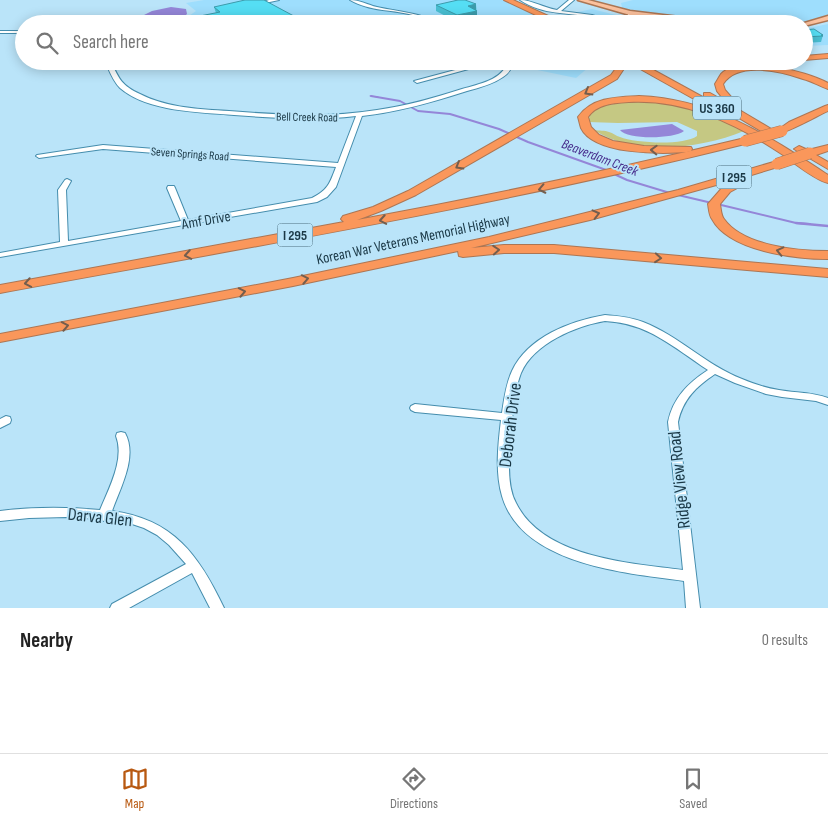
<!DOCTYPE html>
<style>
:root{--surface:#fff;--page:#f2f2f2;--text:#222;--muted:#767676;--line:#e0e0e0;--accent:#b85911}
body{margin:0;font-family:"Sofia Sans Condensed",sans-serif;background:var(--page);color:var(--text)}
.list{margin:0;padding:0;list-style:none}
h2{display:flex;justify-content:space-between;align-items:center;height:65px;margin:0;padding:0 20px;font-size:21px}
h2 small{font-size:16px;font-weight:400;color:var(--muted)}
.icon{flex:none;width:28px;height:28px;fill:none;stroke:currentColor;stroke-width:2;stroke-linecap:round;stroke-linejoin:round}
.map{position:relative;flex:none;width:828px;height:608px;overflow:hidden}
.search{position:absolute;background:var(--surface);box-shadow:0 2px 12px #0003;left:15px;right:15px;top:15px;height:55px;display:flex;align-items:center;gap:12px;box-sizing:border-box;padding:0 18px;border-radius:28px;color:var(--muted);font-size:19px}
.sheet{height:145px;background:var(--surface)}
nav{display:flex;justify-content:space-around;align-items:center;box-sizing:border-box;height:70px;border-top:1px solid var(--line);background:var(--surface);font-size:14px;color:var(--muted)}
nav a{display:grid;justify-items:center;gap:2px}
nav .on{color:var(--accent)}
.map>svg:first-child{display:block}
</style>
<div class="map">
<svg width="828" height="608" viewBox="0 0 828 608">
<rect width="100%" height="100%" fill="#bae4f9"/>
<g fill="#9edefd">
<polygon points="204,0 503,0 555,24 430,24 424,21 411,24 179,23 196,11 186,3"/>
<polygon points="633,0 828,0 828,18 804,24 734,24 623,11 621,3"/>
<polygon points="592,9 620,16 703,24 572,24 555,17"/>
<polygon points="828,24 828,45 804,46 804,29"/>
<polygon points="508,61 596,61 576,78 518,66"/>
</g>
<path fill="#c5c883" d="M633,101L672,104L697,110L712,118L729,122L744,131C700,149 635,157 594,130C599,131 605,130 609,132C613,133 616,136 620,137C635,143 683,146 697,136V131L677,122L618,123L588,122L591,112L602,106Z"/>
<g fill="#9486d8">
<path d="M171,7L186,9L187,14C174,27 154,25 137,20L138,18L152,11Z"/>
<path d="M672,124L684,131C674,139 627,140 620,130Z"/>
</g>
<g fill="none" stroke-linecap="round" stroke-linejoin="round">
<polyline stroke="#9486d8" stroke-width="1" points="370,96 378,97"/>
<g stroke="#9486d8" stroke-width="2">
<polyline points="371,96 400,101 418,111 450,114 499,129 528,142 609,171"/>
<polyline points="614,174 627,180 670,193"/>
<polyline points="678,195 712,203"/>
<polyline points="717,204 796,223 810,224"/>
</g>
<polyline stroke="#9486d8" stroke-width="2.5" points="796,223 828,226"/>
<g stroke="#458dad" stroke-width="2">
<g id="minor">
<polygon points="269,0 279,0 265,3 263,2"/>
<path d="M350,0C360,0 368,5 377,7C399,12 420,12 439,24C430,24 425,19 416,16C394,9 370,12 350,0Z"/>
<path d="M520,0C532,0 544,8 557,10L569,0H574L561,11L592,15L619,24C609,24 602,20 592,18C566,11 544,16 520,0Z"/>
<polygon points="630,12 632,13 633,24 629,24 628,13"/>
<polygon points="516,18 537,18 539,19 537,20 516,20 503,24 494,24"/>
<rect x="0" y="31" width="24" height="2"/>
<path d="M105,61H111C118,78 122,86 140,94C167,108 199,109 229,111C278,115 328,118 377,110C406,106 434,98 462,89C479,84 503,80 508,61H514C512,68 509,73 503,77C493,84 479,88 467,91C433,102 398,112 362,116L336,187L327,197L317,202L0,257V253L60,242L58,190L65,180L67,179L71,181L66,190L68,241L181,221L167,188L168,186H174L175,188L188,220L312,198C328,190 330,183 336,167L103,149L39,158L36,156L37,155L103,145L338,163L356,116C315,121 274,118 234,115C199,112 148,112 120,88C113,81 109,70 105,61Z"/>
<polygon points="489,61 498,61 417,83 414,81"/>
<path d="M605,315C618,316 630,317 643,322C679,336 706,365 742,379C754,384 766,388 779,390C796,393 812,392 828,398V405L816,401L782,397L766,394L735,383L715,374C696,387 683,399 678,422L700,608H686L684,581C626,573 522,565 502,496C495,472 498,445 501,420L415,412L411,410L410,408L411,406L415,404L502,413C504,399 506,384 512,371C528,337 570,321 605,315ZM605,321C648,323 673,347 708,370C688,383 673,398 668,422L683,570C630,563 543,558 516,503C510,492 509,478 509,466C509,454 507,425 513,417L512,414C514,400 516,386 521,373C534,343 576,326 605,321Z"/>
<polygon points="6,416 10,417 11,420 10,423 0,428 0,419"/>
<path d="M121,432L125,433C138,457 120,488 112,511C173,519 199,555 224,608H210L192,573L129,608H110L112,604L186,564L169,545L157,535L144,528L132,524L107,520L104,521L100,519L66,517L29,518L0,521V511C33,507 67,507 100,510C109,488 125,459 116,436L117,433Z"/>
</g>
</g>
<g stroke="#ac7654" stroke-width="3">
<g id="major">
<polygon points="578,0 588,0 630,11 737,24 714,24 630,15"/>
<polygon points="828,16 828,20 804,26 804,24 801,24"/>
</g>
</g>
<g stroke="#ac7654" stroke-width="2">
<g id="highway">
<polygon points="504,0 513,0 566,24 555,24"/>
<polygon points="828,54 828,58 804,60 804,56"/>
<path d="M615,61H623L625,67L617,79L416,195L381,211L357,220C487,196 616,169 745,138L750,141L749,143C501,205 250,247 0,293V285L344,222L341,219L343,216L373,207L408,191L611,75L617,67Z"/>
<path d="M626,61H637L710,101L704,97V93H710L726,102L717,91L715,84C717,81 719,77 721,74C740,54 806,71 828,83V89C819,86 812,81 803,79C781,71 738,61 723,84L725,90L739,106L736,108L778,133L779,129L789,122L825,106L828,105V111C819,115 785,134 779,133V137H771L717,105L716,108H710Z"/>
<path d="M659,61H734L730,63C714,64 671,69 659,61Z"/>
<path d="M639,96C713,99 767,135 828,175V183C814,180 792,161 780,153C735,123 684,99 629,102C614,103 597,104 588,117L591,127L599,135L613,141L644,146L691,147L692,149L691,151L687,152C662,154 594,155 581,128C580,125 579,120 578,117C592,97 617,97 639,96Z"/>
<polygon points="828,145 828,151 816,155 828,162 828,169 794,149 799,146 808,150"/>
<path d="M777,161L782,164L781,166L745,177L749,180L748,182L730,192L720,204C721,209 721,215 724,219C743,246 798,251 828,251V259C795,259 729,251 712,219C709,215 709,209 708,204L722,188L738,179L590,220L471,248L504,245H554L828,269V277L554,253H504L463,257L459,256L458,251L293,286L0,342V334L293,278L489,237L678,190Z"/>
</g>
</g>
<use href="#minor" fill="#fff" fill-rule="evenodd"/>
<use href="#major" fill="#fcc19d" fill-rule="evenodd"/>
<use href="#highway" fill="#fa975b" fill-rule="evenodd"/>
<g stroke="#ac7654" stroke-width="12" stroke-linecap="butt">
<g id="highway-bridge">
<polyline points="745,141 782,131"/>
<polyline points="777,164 810,153"/>
</g>
</g>
<use href="#highway-bridge" stroke="#fa975b" stroke-width="11"/>
</g>
<g fill="#49bfd2">
<polygon points="476,4 477,18 457,22 436,11 436,5"/>
<polygon points="214,7 305,24 198,24 196,23 195,17 216,13"/>
<polygon points="804,30 823,35 821,42 804,43"/>
</g>
<g fill="#3c9bab">
<polygon points="476,4 476,11 468,6"/>
<polygon points="477,11 477,18 457,22 457,15"/>
<polygon points="213,19 213,24 202,24 202,21"/>
</g>
<g fill="#55def4" stroke="#3c9bab">
<polygon points="245,0 264,0 305,22 298,24 219,24 213,19 202,21 195,17 220,12 214,7"/>
<polygon points="458,0 465,0 476,4 468,6 477,11 457,15 436,5"/>
<polygon points="814,29 823,35 821,35 823,36 804,37 804,30"/>
</g>
<defs><path id="oneway-chevron" d="M-2-3.5L2.5 0L-2 3.5" fill="none" stroke-width="1.6" stroke-linecap="round" stroke-linejoin="round" transform="scale(1.25)"/></defs>
<g stroke="#745e4e">
<use href="#oneway-chevron" transform="translate(588 92) rotate(150)"/>
<use href="#oneway-chevron" transform="translate(654 150) rotate(-178)"/>
<use href="#oneway-chevron" transform="translate(459 166) rotate(150)"/>
<use href="#oneway-chevron" transform="translate(542 189) rotate(168)"/>
<use href="#oneway-chevron" transform="translate(596 214) rotate(-14)"/>
<use href="#oneway-chevron" transform="translate(383 220) rotate(170)"/>
<use href="#oneway-chevron" transform="translate(496 250) rotate(-4)"/>
<use href="#oneway-chevron" transform="translate(780 251) rotate(-167)"/>
<use href="#oneway-chevron" transform="translate(188 255) rotate(170)"/>
<use href="#oneway-chevron" transform="translate(658 258) rotate(5)"/>
<use href="#oneway-chevron" transform="translate(305 279) rotate(-11)"/>
<use href="#oneway-chevron" transform="translate(28 283) rotate(170)"/>
<use href="#oneway-chevron" transform="translate(242 292) rotate(-11)"/>
<use href="#oneway-chevron" transform="translate(65 326) rotate(-11)"/>
</g>
<g text-anchor="middle" stroke-width="4" stroke-linejoin="round" paint-order="stroke">
<g font-size="12" fill="#1a3846" stroke="#bae4f9">
<text transform="translate(307 117) rotate(1)" y="4">Bell Creek Road</text>
<text transform="translate(190 154) rotate(4)" y="4">Seven Springs Road</text>
</g>
<g fill="#bae4f9" stroke="#4a6c7c" stroke-width="1">
<rect x="693" y="96.5" width="48" height="23" rx="4"/>
<rect x="716.5" y="165.5" width="35" height="23" rx="4"/>
<rect x="277.5" y="223.5" width="35" height="23" rx="4"/>
</g>
<g font-size="14" font-weight="bold" fill="#1a3846">
<text x="717" y="113">US 360</text>
<text x="734" y="182">I 295</text>
<text x="295" y="240">I 295</text>
</g>
<g font-size="14" font-style="italic" fill="#472d8d" stroke="#bae4f9">
<text transform="translate(600 157) rotate(21)" y="5">Beaverdam Creek</text>
</g>
<g font-size="15" fill="#1a3846" stroke="#bae4f9">
<text transform="translate(206 220) rotate(-10)" y="5">Amf Drive</text>
<text transform="translate(413 239) rotate(-12)" y="5">Korean War Veterans Memorial Highway</text>
</g>
<g font-size="18" fill="#1a3846" stroke="#bae4f9">
<text transform="translate(510 425) rotate(-83)" y="6">Deborah Drive</text>
<text transform="translate(679 480) rotate(-96)" y="6">Ridge View Road</text>
<text transform="translate(100 517) rotate(6)" y="6">Darva Glen</text>
</g>
</g>
</svg>
<div class="search"><svg class="icon" aria-label="search" viewBox="0 0 24 24"><circle cx="10" cy="10" r="6"/><path d="M15 15l6 6"/></svg>Search here</div>
</div>
<section class="sheet">
<h2>Nearby<small>0 results</small></h2>
<ul class="list">
</ul>
</section>
<nav>
<a class="on"><svg class="icon" aria-label="map" viewBox="0 0 24 24"><path d="M3 6l6-2 6 2 6-2v14l-6 2-6-2-6 2zM9 4v14M15 6v14"/></svg>Map</a>
<a><svg class="icon" aria-label="directions" viewBox="0 0 24 24"><path d="M12 3l9 9-9 9-9-9zM9 14v-3h6M13 9l2 2-2 2"/></svg>Directions</a>
<a><svg class="icon" aria-label="saved" viewBox="0 0 24 24"><path d="M7 4h10v16l-5-4-5 4z"/></svg>Saved</a>
</nav>
